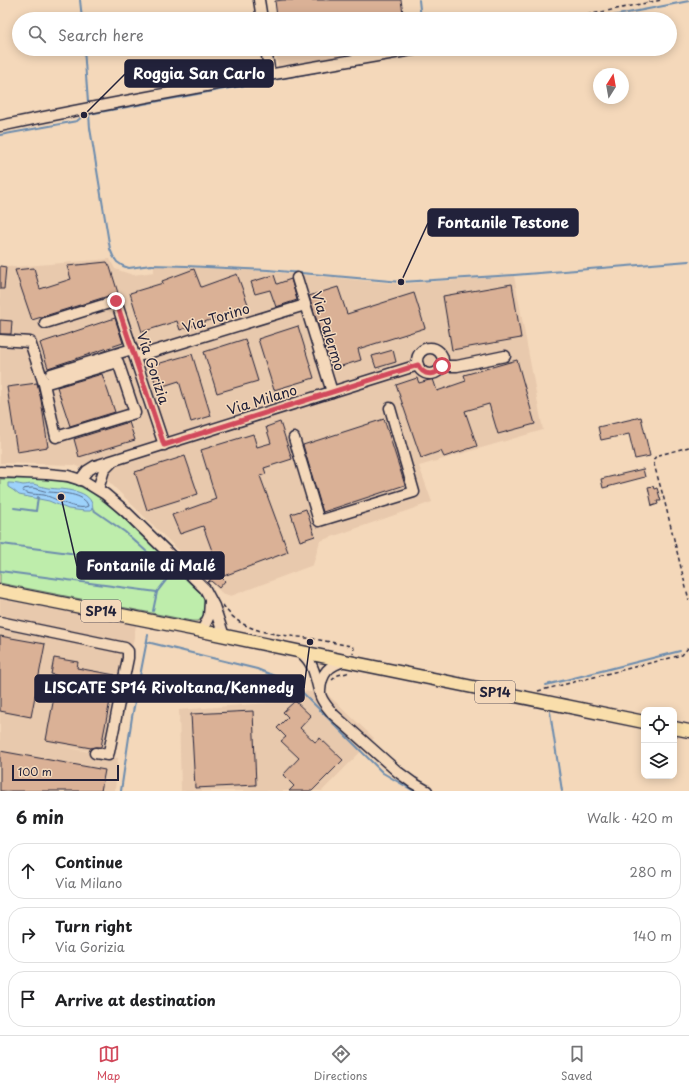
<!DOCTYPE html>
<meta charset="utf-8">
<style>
:root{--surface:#fff;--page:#f2f2f2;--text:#202124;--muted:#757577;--line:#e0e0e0;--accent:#d1495b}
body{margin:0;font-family:"Playpen Sans",sans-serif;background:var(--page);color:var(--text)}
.controls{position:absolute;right:12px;bottom:12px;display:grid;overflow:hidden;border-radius:8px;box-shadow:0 2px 10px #0003}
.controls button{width:36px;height:36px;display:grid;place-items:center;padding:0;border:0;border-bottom:1px solid var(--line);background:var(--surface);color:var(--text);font:20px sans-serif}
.compass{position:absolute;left:593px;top:68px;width:36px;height:36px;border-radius:50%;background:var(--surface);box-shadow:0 2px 10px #0003;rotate:11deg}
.scale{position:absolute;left:12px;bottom:10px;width:107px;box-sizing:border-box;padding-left:4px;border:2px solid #22223b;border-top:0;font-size:11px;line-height:14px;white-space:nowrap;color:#22223b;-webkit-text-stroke:3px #f4d8ba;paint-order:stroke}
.stop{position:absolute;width:12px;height:12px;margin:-9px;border:3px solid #d1495b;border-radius:50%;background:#fff}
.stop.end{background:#d1495b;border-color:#fff;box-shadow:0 1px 4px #0008}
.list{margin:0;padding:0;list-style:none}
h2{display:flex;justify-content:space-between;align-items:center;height:52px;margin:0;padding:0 16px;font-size:17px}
h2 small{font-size:13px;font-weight:400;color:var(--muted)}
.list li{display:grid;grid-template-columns:26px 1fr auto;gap:12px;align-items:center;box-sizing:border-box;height:56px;margin:0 8px 8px;padding:0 8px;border:1px solid var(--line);border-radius:16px}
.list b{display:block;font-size:15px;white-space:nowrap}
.list p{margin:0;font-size:13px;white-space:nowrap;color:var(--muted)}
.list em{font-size:13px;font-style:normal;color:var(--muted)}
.icon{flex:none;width:22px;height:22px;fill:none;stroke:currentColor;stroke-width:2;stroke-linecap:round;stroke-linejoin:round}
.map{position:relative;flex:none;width:689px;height:791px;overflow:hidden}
.search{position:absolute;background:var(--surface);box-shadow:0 2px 10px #0003;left:12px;right:12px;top:12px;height:44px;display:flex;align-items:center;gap:10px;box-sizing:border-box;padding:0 14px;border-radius:22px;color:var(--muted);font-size:15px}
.sheet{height:244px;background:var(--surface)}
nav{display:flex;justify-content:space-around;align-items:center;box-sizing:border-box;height:56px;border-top:1px solid var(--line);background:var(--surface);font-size:11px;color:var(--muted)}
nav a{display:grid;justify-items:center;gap:2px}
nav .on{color:var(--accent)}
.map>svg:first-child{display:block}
</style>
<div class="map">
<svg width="689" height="791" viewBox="0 0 689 791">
<rect width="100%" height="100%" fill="#f4d8ba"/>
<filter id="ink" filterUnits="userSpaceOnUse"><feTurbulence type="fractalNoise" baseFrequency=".025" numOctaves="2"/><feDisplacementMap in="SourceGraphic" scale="8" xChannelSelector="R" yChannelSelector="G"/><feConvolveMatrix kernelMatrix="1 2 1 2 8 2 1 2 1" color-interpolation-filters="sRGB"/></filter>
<g filter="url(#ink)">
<g fill="#e8c9ad">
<polygon points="275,49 354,49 353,54 278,66"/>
<polygon points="110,259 115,269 133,275 154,272 154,266 248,270 401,284 514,276 543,430 419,466 432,502 320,541 313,565 231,596 222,593 108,481 75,465 0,463 0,265 14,267"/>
<polygon points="0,599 136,625 114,755 60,746 118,758 115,791 0,791"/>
<polygon points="294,690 327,694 374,738 322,791 181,791 179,710 280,702"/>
</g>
<path fill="#beedab" stroke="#708873" d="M0,479C24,479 51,477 74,484C89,489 109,505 121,516L200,593L205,601V616L198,621H192L0,583Z"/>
<path fill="#9dd2fb" stroke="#6c8cae" d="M8,483C14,483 18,484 23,485C26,485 29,484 33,484C38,485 42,487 48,488C63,490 92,488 93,509L90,511H85L68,509L49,501L19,495L13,490L8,487Z"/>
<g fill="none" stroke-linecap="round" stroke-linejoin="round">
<path stroke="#536888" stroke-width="1" d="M33,488C38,489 43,491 49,492C60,493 85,493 88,506C77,512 56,498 44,495C37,494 28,495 23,491L24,489Z"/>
<g stroke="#6c8cae" stroke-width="2">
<polyline points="80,0 82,19"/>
<polyline points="419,0 421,19"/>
<polyline points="597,19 689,1"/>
<polyline points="84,49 88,102"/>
<polyline points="420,53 442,49"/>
<polyline points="89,114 90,128 110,249 113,256 117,262 123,266 129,268 151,265 186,266 268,270 401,282 514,275 689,261"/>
<polyline points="0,135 77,121 84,115 370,62"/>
<polyline points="14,508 36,511 38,497"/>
<polyline points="92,509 125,532 171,574 157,592 153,611"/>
<polyline points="2,544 160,565"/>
<polyline points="0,571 157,592"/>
<polyline points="147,642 257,669 277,677 301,691 383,773 414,791"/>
<polyline points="546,685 680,651"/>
<polyline points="550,712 562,791"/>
<polyline points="121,791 132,717 148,635"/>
</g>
</g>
<g fill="#dab196" stroke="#22223b">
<polygon points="283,0 401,0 404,19 285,19 285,15 277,17 275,1"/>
<polygon points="107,262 110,267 118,293 32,320 15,270 34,268 40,289 71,279 67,266"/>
<polygon points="0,266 6,267 4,289 0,289"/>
<polygon points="194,269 201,287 237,274 249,307 180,330 177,321 142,332 130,293 163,283 162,281"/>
<polygon points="274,275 277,284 291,279 297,300 276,307 270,290 255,294 251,282"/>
<polygon points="512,284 521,338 452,350 443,296"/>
<polygon points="338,287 347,314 414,293 425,328 358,349 361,360 332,369 309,296"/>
<polygon points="115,318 123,343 48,368 40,343"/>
<polygon points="0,320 12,321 11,334 0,334"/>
<polygon points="298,326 314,378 274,390 258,339"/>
<polygon points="245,339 258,381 217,393 204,352"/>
<polygon points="393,350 396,362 376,368 372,356"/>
<polygon points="192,354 211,416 191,422 179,381 157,388 150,366"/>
<polygon points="517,360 535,424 498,434 489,404 465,411 477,446 444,457 441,451 421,458 396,385 417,378 419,383 433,379 437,391 466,381 464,375"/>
<polygon points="102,374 115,412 70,426 57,387"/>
<polygon points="37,383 41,400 48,447 17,452 7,387"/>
<polygon points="641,417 650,456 635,459 629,434 601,440 598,427"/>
<polygon points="384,419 405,485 323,512 303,445"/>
<polygon points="129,422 135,440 79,457 74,439"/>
<polygon points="280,422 292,459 264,468 266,474 260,476 288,552 221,577 225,581 219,588 211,581 208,582 219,570 203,526 180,534 172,515 216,499 201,450 253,434 257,447 271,443 266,427"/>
<polygon points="185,456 198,494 147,510 135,472"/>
<polygon points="643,469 645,477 603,488 601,479"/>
<polygon points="653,486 654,489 657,488 661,501 657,501 658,504 652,506 648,487"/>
<polygon points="306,509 315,536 300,541 291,514"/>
<polygon points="0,636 45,644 31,717 0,711"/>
<polygon points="54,658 78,662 77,668 115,675 101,747 96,747 91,748 46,740 58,676 51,674"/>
<polygon points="295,701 311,716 300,728 315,742 320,738 343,760 312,791 289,791 294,786 283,775 299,758 281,741 286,737 277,728 288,717 283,712"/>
<polygon points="253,711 256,785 195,788 191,714"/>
<polygon points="0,751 105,770 101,791 0,791"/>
</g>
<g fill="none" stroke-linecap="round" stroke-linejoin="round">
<g stroke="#22223b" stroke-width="13">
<g id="minor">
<polyline points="259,0 262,19"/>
<polyline points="266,49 270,75"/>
<path d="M0,126C139,97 278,73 418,49"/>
<polyline points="297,278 332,392"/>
<polyline points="45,323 116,301 164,445"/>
<polyline points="0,340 30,342 44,384 56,437 135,413 118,362 44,384"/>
<circle cx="430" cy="361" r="13"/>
<polyline points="135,357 305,305"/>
<polyline points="442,366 457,366 505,356"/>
<polyline points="51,374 132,349"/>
<polyline points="294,438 319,521 414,492 390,408"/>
<polyline points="0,472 47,474 68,476 84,481 105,494 125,511 205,589 214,606 224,636"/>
<polyline points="80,480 87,471 95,466 418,365"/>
<polyline points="98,489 104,470 112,462"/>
<polyline points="0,622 125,648 128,651 128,658 109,752 108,755 95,753"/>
<polyline points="202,631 209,616 210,601"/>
<path d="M300,652C316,664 315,679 321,697C324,704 329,709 334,715L398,772L413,783L427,791"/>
<path d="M320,691C321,673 329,665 345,661"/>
</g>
</g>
<g stroke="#22223b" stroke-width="15">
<g id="major">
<polyline points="0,591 202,631 345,661 644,722"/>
<polyline points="674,728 689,731"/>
</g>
</g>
<g stroke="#22223b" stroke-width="1.5" stroke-dasharray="4 3" stroke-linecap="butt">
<polyline points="567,19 661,0"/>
<polyline points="689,447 659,455 656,456 653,461 664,499 689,600"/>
<path d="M223,605C242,636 283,634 314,639C327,641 339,644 351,646L354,648L353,654"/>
<polyline points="332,680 338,675 347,673 349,671"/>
<polyline points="538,691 682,655 689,647"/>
</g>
<use href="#minor" stroke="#f4d8ba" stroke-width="10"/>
<use href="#major" stroke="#f9deab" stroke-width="12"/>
</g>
</g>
<g fill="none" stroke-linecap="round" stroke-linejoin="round" filter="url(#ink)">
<path stroke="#d1495b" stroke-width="5" d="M116,301L164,445L418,365C423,376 436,377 442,366"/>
</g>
<g text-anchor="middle" stroke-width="3" stroke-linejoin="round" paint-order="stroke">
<g fill="#f4d8ba" stroke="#615961" stroke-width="1">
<rect x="81" y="600" width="40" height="22" rx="3"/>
<rect x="475" y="681" width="40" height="22" rx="3"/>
</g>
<g font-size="13" font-weight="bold" fill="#22223b">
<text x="101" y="616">SP14</text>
<text x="495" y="697">SP14</text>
</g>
<g font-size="14" fill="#22223b" stroke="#f4d8ba">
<text transform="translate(216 318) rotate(-17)" y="5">Via Torino</text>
<text transform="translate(328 331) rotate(73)" y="5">Via Palermo</text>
<text transform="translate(153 368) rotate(72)" y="5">Via Gorizia</text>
<text transform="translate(262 400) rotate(-17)" y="5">Via Milano</text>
</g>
</g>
<path fill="none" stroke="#22223b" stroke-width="1.5" d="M84 115L125 74M401 282L428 223M61 497L77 566M310 642L304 688"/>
<g fill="#22223b" stroke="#f4d8ba" stroke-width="1.5">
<circle cx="84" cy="115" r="4"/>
<circle cx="401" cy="282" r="4"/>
<circle cx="61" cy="497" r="4"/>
<circle cx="310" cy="642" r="4"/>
</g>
<g fill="#22223b" stroke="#22223b" stroke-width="1.5">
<rect x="125" y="60" width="148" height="27" rx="4"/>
<rect x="428" y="209" width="150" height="27" rx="4"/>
<rect x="77" y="552" width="147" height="27" rx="4"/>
<rect x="35" y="675" width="269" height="27" rx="4"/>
</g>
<g font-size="15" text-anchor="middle" font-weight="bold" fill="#fff">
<text x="199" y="79">Roggia San Carlo</text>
<text x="503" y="228">Fontanile Testone</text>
<text x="151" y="571">Fontanile di Malé</text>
<text x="169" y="693">LISCATE SP14 Rivoltana/Kennedy</text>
</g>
</svg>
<div class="controls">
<button><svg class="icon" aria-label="locate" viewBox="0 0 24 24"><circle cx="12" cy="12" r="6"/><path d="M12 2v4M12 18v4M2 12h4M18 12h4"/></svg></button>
<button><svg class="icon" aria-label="layers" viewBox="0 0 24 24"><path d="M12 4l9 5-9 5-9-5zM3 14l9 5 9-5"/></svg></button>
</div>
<svg class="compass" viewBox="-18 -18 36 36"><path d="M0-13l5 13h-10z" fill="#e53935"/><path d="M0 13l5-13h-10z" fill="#757577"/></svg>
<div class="scale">100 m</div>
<div class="stop" style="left:442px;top:366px"></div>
<div class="stop end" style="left:116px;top:301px"></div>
<div class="search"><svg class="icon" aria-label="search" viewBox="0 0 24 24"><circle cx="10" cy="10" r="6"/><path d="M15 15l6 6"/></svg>Search here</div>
</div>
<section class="sheet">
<h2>6 min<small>Walk · 420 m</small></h2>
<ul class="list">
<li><svg class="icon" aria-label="ahead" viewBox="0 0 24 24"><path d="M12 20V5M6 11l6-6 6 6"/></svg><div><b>Continue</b><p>Via Milano</p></div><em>280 m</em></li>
<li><svg class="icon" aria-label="right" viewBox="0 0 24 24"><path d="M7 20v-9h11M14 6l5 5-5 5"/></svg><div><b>Turn right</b><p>Via Gorizia</p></div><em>140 m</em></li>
<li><svg class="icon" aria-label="arrive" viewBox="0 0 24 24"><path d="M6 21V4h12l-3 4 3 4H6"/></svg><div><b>Arrive at destination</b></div></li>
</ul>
</section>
<nav>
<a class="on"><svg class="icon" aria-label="map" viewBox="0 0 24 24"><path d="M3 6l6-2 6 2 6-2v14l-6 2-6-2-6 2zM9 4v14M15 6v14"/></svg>Map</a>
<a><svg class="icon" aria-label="directions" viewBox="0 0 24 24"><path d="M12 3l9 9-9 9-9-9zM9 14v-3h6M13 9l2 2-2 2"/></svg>Directions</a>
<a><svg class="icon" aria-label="saved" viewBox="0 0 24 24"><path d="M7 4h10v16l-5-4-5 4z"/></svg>Saved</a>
</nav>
